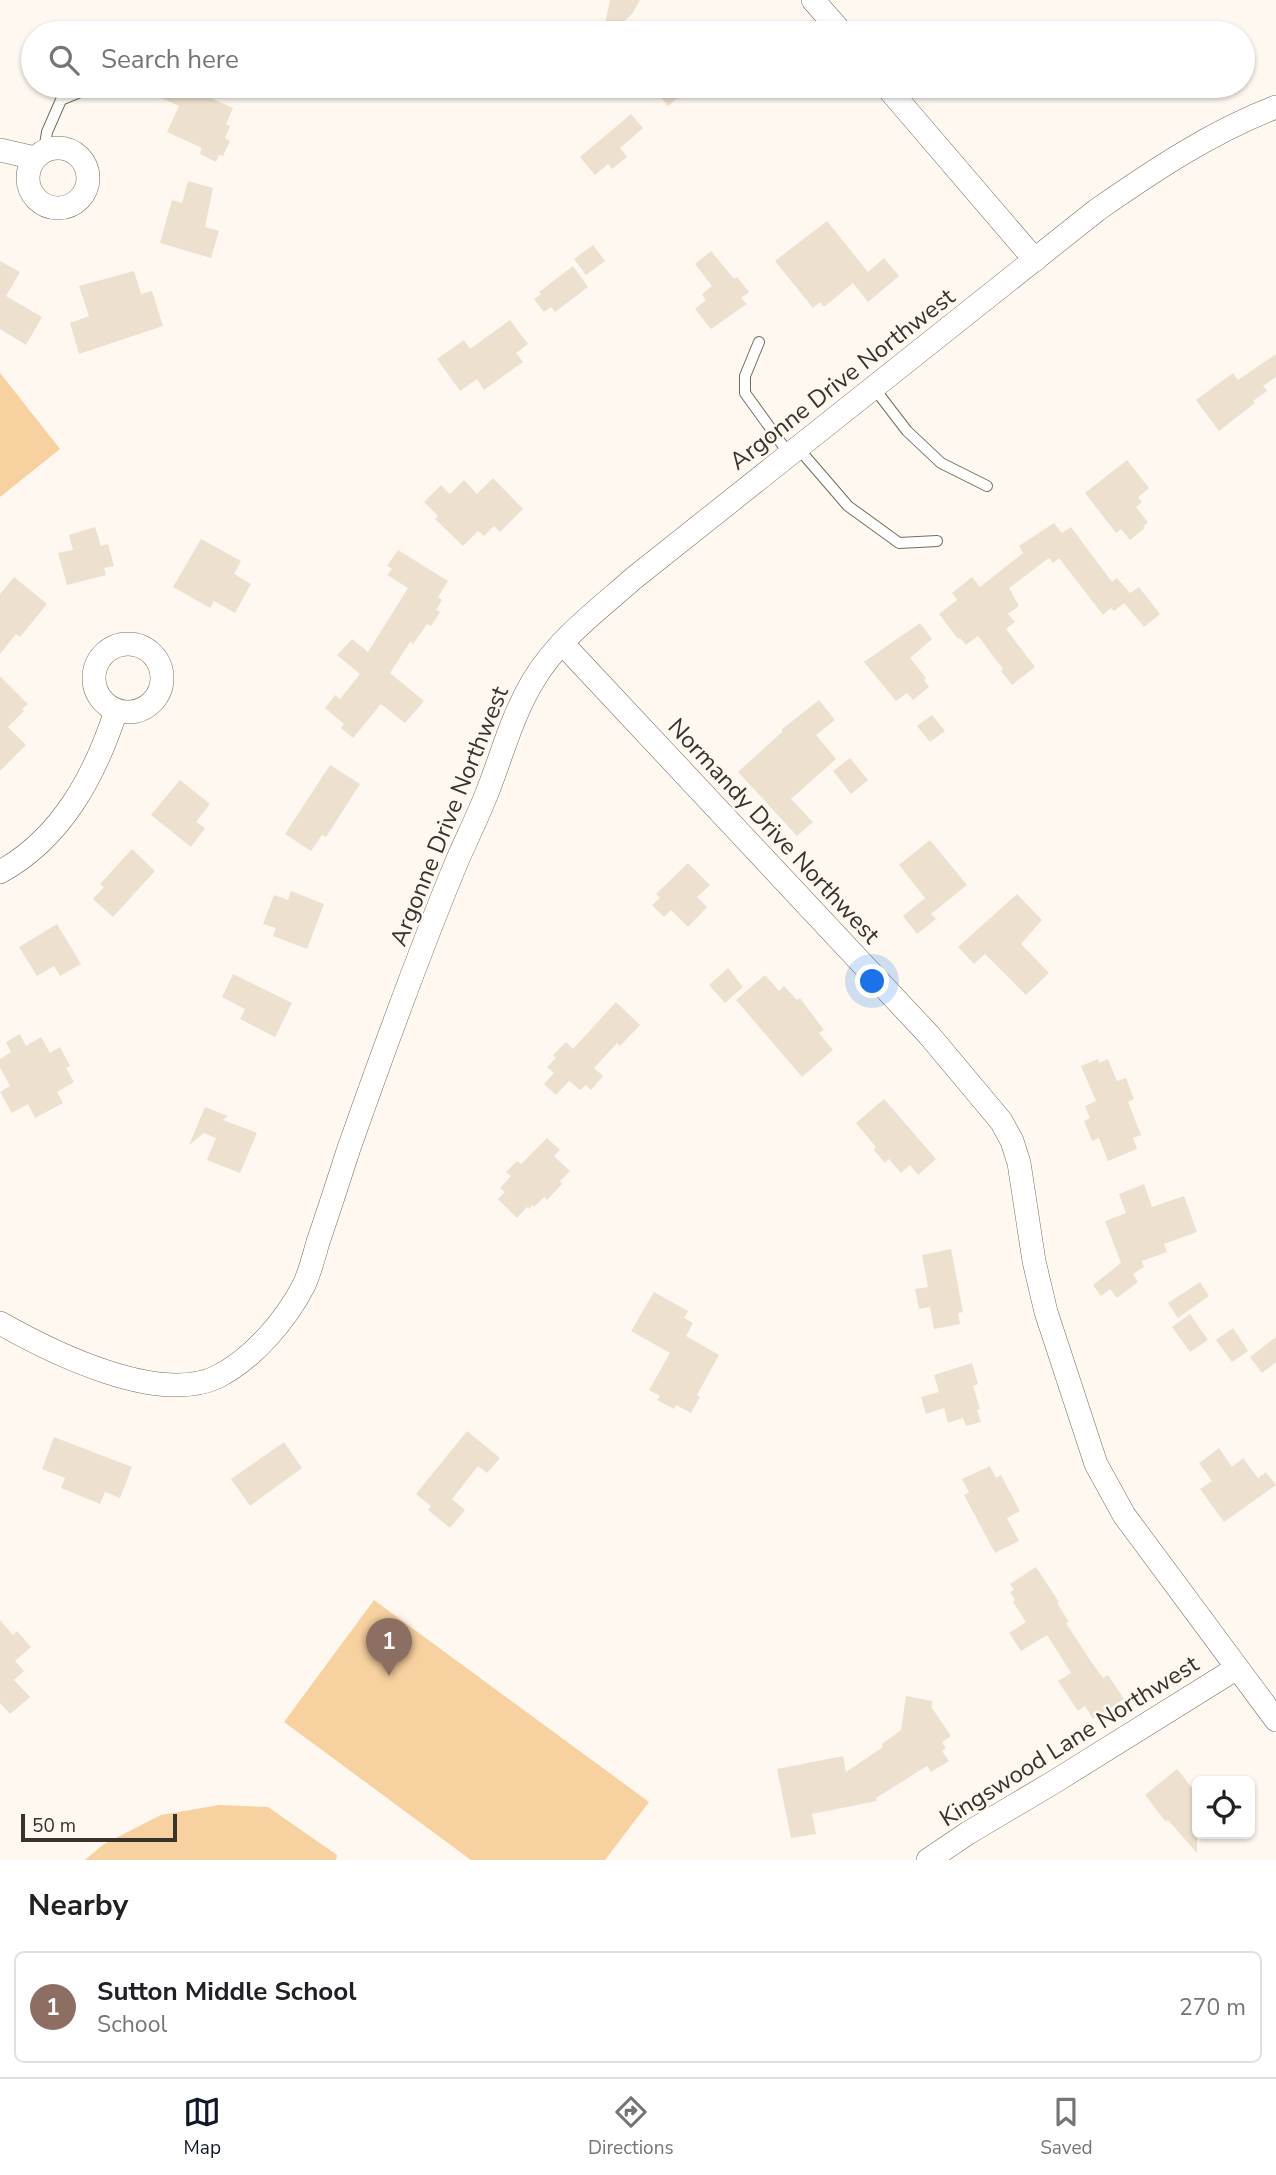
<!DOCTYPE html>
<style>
:root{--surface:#fff;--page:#f2f2f2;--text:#202124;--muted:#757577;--line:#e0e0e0;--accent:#111827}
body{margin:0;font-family:"Nunito Sans",sans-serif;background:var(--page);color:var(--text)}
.controls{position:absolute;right:21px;bottom:21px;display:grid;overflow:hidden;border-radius:10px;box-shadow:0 2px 5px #0004}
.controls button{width:63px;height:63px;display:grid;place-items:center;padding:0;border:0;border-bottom:2px solid var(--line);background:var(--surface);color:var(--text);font:35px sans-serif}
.scale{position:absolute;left:21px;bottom:18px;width:156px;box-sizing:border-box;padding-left:7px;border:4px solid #38332c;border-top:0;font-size:19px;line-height:24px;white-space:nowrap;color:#38332c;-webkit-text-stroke:5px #fef8f1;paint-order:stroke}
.you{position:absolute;left:873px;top:982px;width:24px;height:24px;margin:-18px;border:5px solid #fff;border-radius:50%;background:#1a73e8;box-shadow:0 0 0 10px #1a73e833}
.badge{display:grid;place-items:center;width:46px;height:46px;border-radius:50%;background:var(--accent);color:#fff;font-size:23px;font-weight:700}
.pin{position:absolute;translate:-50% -58px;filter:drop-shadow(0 2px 4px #0008)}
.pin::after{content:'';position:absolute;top:37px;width:24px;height:21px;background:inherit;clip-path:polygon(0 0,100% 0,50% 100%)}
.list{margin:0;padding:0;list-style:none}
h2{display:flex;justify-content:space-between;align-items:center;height:91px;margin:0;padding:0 28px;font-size:30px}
h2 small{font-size:23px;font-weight:400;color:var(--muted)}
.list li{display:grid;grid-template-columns:46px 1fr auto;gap:21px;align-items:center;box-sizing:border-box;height:112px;margin:0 14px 14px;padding:0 14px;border:2px solid var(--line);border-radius:10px}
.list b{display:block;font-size:26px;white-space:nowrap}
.list p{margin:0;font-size:23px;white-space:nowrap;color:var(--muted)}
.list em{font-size:23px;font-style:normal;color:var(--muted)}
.icon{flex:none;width:38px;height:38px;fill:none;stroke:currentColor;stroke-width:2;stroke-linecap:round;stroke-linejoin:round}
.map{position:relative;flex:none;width:1276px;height:1860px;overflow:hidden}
.search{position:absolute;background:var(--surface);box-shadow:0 2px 5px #0004;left:21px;right:21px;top:21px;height:77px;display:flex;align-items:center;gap:18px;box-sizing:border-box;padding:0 24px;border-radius:38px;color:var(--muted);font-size:26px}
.sheet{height:217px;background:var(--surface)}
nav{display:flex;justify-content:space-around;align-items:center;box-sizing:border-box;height:98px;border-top:2px solid var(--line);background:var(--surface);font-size:19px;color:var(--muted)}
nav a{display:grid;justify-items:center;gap:4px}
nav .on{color:var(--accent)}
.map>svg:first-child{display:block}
</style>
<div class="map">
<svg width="1276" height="1860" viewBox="0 0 1276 1860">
<rect width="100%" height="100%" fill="#fef8f1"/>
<g fill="#f7d19f">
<polygon points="0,373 60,449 0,497"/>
<polygon points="374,1600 649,1802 605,1860 471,1860 284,1722"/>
<polygon points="219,1805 268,1807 337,1855 336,1860 85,1860 104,1844 161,1815"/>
</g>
<g fill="#eee0ce">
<polygon points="610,0 640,0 632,14 618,27 605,24"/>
<polygon points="167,86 184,86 233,108 226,124 230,126 225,138 230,141 223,156 219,155 216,162 200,154 202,148 167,132 179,106 161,98"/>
<polygon points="652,86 692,86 668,106"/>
<polygon points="631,114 643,128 620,148 627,157 612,169 608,164 595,175 580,157"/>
<polygon points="188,181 213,188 205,227 219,231 211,258 160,243 172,200 182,203"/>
<polygon points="827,221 868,272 884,258 899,276 868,302 853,283 824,307 820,302 813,308 775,261"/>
<polygon points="593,245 605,261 586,275 574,259"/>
<polygon points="711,251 734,279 737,277 749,292 741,298 747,304 711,329 695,309 706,300 702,294 712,286 695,264"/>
<polygon points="0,261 20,272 6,296 42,317 26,345 0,329"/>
<polygon points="573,266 588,287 555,312 551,307 544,312 534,299 541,294 539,292"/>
<polygon points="134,271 141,294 152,291 163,326 79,354 70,323 89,316 79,286"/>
<polygon points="510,320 528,344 516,353 523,362 484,390 477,379 460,391 437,359 464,340 470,349"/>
<polygon points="1276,354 1276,377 1263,386 1267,391 1253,401 1255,403 1219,431 1196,400 1233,373 1238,380"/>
<polygon points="1127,460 1149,488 1138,497 1142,502 1136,507 1148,522 1143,527 1145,528 1130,540 1121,529 1116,533 1085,493"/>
<polygon points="493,478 523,509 500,532 494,526 484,536 478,531 463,546 435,519 438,516 424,502 441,485 450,494 464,480 477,494"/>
<polygon points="1054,523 1062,533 1071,527 1112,582 1117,578 1130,593 1139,587 1160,614 1144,627 1124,603 1114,611 1111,608 1103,615 1059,558 1053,563 1049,558 1009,588 1019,606 1008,614 1015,622 1006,629 1035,667 1012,685 1001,671 1003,669 978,636 966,645 960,638 958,639 939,614 957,600 952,593 972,577 980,587 1023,553 1019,546"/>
<polygon points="95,527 101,546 108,544 114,566 104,568 106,575 67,585 58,553 73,550 69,535"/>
<polygon points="201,539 241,561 234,574 251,584 235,613 214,601 210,608 173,587"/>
<polygon points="398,550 448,581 438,597 442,600 436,610 440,612 431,626 427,624 413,644 410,642 390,673 424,701 405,723 381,704 353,738 341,728 344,724 325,708 335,695 340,699 360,674 337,655 352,639 368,652 408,588 387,575 392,569 387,566"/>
<polygon points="14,577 47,604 20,637 16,634 0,654 0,594"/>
<polygon points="920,623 932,639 910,658 926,678 924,680 929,687 913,700 907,693 896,701 864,662"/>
<polygon points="0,676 28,704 22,709 24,711 8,727 26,745 0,771"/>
<polygon points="819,700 835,720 816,735 836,759 791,799 813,822 797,836 738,772 783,731 781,730"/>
<polygon points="932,715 945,731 930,742 917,726"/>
<polygon points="850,758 868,780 851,794 833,771"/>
<polygon points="330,765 360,784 326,837 322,835 311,851 285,834"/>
<polygon points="180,780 210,804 196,822 205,828 191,847 151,815"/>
<polygon points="930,840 967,885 931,914 936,919 917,934 903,916 925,898 899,865"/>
<polygon points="132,849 155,871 113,917 93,899 104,887 100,884"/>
<polygon points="688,863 710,885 697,897 707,907 688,927 671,910 664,917 652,905 660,898 656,894"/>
<polygon points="291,891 324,904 307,949 273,936 276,928 263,924 274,895 288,900"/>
<polygon points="1017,894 1042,920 1021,944 1049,973 1026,995 985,954 974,964 958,947"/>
<polygon points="57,924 81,964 60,976 54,966 37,976 19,947"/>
<polygon points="728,968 743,987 725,1003 709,985"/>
<polygon points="233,974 292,1003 275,1037 240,1019 245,1009 222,997"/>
<polygon points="765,975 779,991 784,986 797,1000 800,998 824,1030 819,1033 833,1050 802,1077 736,1000"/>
<polygon points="616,1002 640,1025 620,1046 617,1043 594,1068 603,1076 591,1090 586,1085 580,1090 569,1081 556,1095 544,1084 554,1073 547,1067 556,1058 553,1055 566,1042 573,1049"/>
<polygon points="20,1034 26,1046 41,1037 50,1053 60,1047 70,1066 66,1068 74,1082 57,1092 63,1103 35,1118 28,1104 12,1113 0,1092 10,1086 0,1067 0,1059 11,1052 6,1042"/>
<polygon points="1098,1059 1099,1063 1108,1059 1117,1081 1126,1078 1134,1099 1128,1102 1141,1135 1133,1138 1137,1149 1108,1161 1099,1138 1092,1141 1084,1121 1090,1118 1085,1106 1096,1101 1081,1066"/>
<polygon points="884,1099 936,1159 918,1175 910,1165 901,1173 889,1159 885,1163 874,1150 876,1147 856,1123"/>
<polygon points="205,1107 228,1116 223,1120 257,1133 240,1173 207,1160 216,1138 204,1133 189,1145"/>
<polygon points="547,1138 560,1150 554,1156 570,1171 560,1181 562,1184 547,1200 544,1197 534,1207 532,1205 529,1209 527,1207 517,1218 498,1199 505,1192 500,1188 511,1176 506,1172 517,1161 521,1164"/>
<polygon points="1144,1184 1152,1207 1184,1196 1197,1232 1164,1244 1167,1252 1142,1261 1144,1267 1133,1274 1138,1282 1117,1298 1110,1289 1101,1296 1093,1285 1121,1263 1105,1221 1126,1213 1119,1194"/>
<polygon points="951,1249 963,1312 958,1313 960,1324 934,1329 930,1307 919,1309 915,1289 928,1287 922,1255"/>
<polygon points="1200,1282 1209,1296 1178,1318 1168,1303"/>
<polygon points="654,1292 688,1311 684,1318 693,1323 686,1336 719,1355 697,1395 700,1397 691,1413 676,1405 674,1409 657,1400 660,1396 649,1390 670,1353 631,1331"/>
<polygon points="1190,1314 1208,1340 1190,1352 1172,1327"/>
<polygon points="1233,1328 1248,1351 1232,1362 1216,1340"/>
<polygon points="1276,1337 1276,1362 1262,1373 1250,1357"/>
<polygon points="972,1363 978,1384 973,1386 980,1409 977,1410 981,1422 966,1426 963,1418 948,1423 944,1408 926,1414 921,1397 939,1392 934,1375"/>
<polygon points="467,1431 500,1458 487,1473 478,1466 452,1499 465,1510 450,1528 428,1510 431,1506 416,1494"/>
<polygon points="54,1437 132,1467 120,1498 105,1492 100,1504 61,1488 65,1478 42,1469"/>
<polygon points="284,1442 302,1468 250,1506 231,1479"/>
<polygon points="1219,1448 1232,1467 1243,1458 1258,1478 1266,1472 1276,1485 1224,1522 1200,1489 1212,1481 1199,1463"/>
<polygon points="990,1466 996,1478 1001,1475 1020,1511 1007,1518 1019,1541 995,1553 964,1495 969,1492 962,1479"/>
<polygon points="1036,1567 1059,1602 1057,1603 1069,1622 1066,1623 1090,1660 1103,1678 1108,1675 1124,1699 1093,1719 1085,1706 1078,1711 1058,1681 1071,1673 1047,1635 1021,1651 1009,1633 1026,1622 1013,1602 1015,1600 1010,1592 1014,1590 1010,1584"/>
<polygon points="0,1620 13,1635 17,1631 31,1647 15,1661 24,1671 14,1680 30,1697 10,1714 0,1703"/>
<polygon points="906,1696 932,1701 932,1708 951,1736 942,1742 946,1748 942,1751 949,1761 931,1772 927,1766 876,1798 877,1801 812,1814 816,1834 791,1838 777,1769 843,1756 846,1772 883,1747 882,1744 901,1730"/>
<polygon points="1177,1769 1197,1794 1197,1853 1168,1820 1166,1822 1145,1795"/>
</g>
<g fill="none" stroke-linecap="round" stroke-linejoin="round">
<g stroke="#776b5c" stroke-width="12">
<g id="lane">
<polyline points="44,151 47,132 61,100 85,90 105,86"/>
<polyline points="759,342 745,376 745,393 789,454"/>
<polyline points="874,388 907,431 941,463 987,486"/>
<polyline points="798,448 848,506 899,543 937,541"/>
</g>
</g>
<g stroke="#776b5c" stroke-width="24">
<g id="street">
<polyline points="813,0 842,33"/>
<polyline points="886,86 1035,260"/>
<circle cx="58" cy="178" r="30"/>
<polyline points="0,150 35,158"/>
<polyline points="562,643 929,1035 1001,1121 1012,1141 1019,1163 1034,1261 1046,1312 1096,1464 1124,1515 1276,1720"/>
<circle cx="128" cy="678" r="34"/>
<path d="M0,872C62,838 95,775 116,711"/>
<path d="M0,1323C53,1353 158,1405 217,1377C253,1359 286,1320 304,1285C310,1272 314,1256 318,1242C329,1210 339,1179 349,1148C383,1052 418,955 457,861C467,838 478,816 487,793C502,755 512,716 533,681C557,640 599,609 634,578L1097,210C1153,171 1211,132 1276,107"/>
<polyline points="928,1860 968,1833 1054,1782 1237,1668"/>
</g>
</g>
<use href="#lane" stroke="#fff" stroke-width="10"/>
<use href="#street" stroke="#fff" stroke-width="23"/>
</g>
<g text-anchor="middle" stroke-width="5" stroke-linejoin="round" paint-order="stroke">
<g font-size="24" fill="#38332c" stroke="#fef8f1">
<text transform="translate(842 379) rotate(-38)" y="8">Argonne Drive Northwest</text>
<text transform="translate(449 816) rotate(-68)" y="8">Argonne Drive Northwest</text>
<text transform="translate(774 831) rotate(47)" y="8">Normandy Drive Northwest</text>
<text transform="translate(1069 1741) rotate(-32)" y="8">Kingswood Lane Northwest</text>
</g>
</g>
</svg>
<div class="controls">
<button><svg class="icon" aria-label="locate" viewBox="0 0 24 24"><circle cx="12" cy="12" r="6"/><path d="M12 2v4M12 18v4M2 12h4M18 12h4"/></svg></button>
</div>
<div class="scale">50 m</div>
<div class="you"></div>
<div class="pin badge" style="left:389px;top:1676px;background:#8d6e63">1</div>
<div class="search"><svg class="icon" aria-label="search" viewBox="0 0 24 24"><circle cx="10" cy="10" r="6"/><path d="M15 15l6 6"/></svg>Search here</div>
</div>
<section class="sheet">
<h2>Nearby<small></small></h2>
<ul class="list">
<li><span class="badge" style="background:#8d6e63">1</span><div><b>Sutton Middle School</b><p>School</p></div><em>270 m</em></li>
</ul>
</section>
<nav>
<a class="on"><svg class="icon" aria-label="map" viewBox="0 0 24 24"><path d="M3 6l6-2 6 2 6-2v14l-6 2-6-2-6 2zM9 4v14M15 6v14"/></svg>Map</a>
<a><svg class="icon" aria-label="directions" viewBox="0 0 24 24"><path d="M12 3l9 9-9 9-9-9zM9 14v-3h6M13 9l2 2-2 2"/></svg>Directions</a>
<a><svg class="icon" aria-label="saved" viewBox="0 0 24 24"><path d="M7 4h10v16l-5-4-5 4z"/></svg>Saved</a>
</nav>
